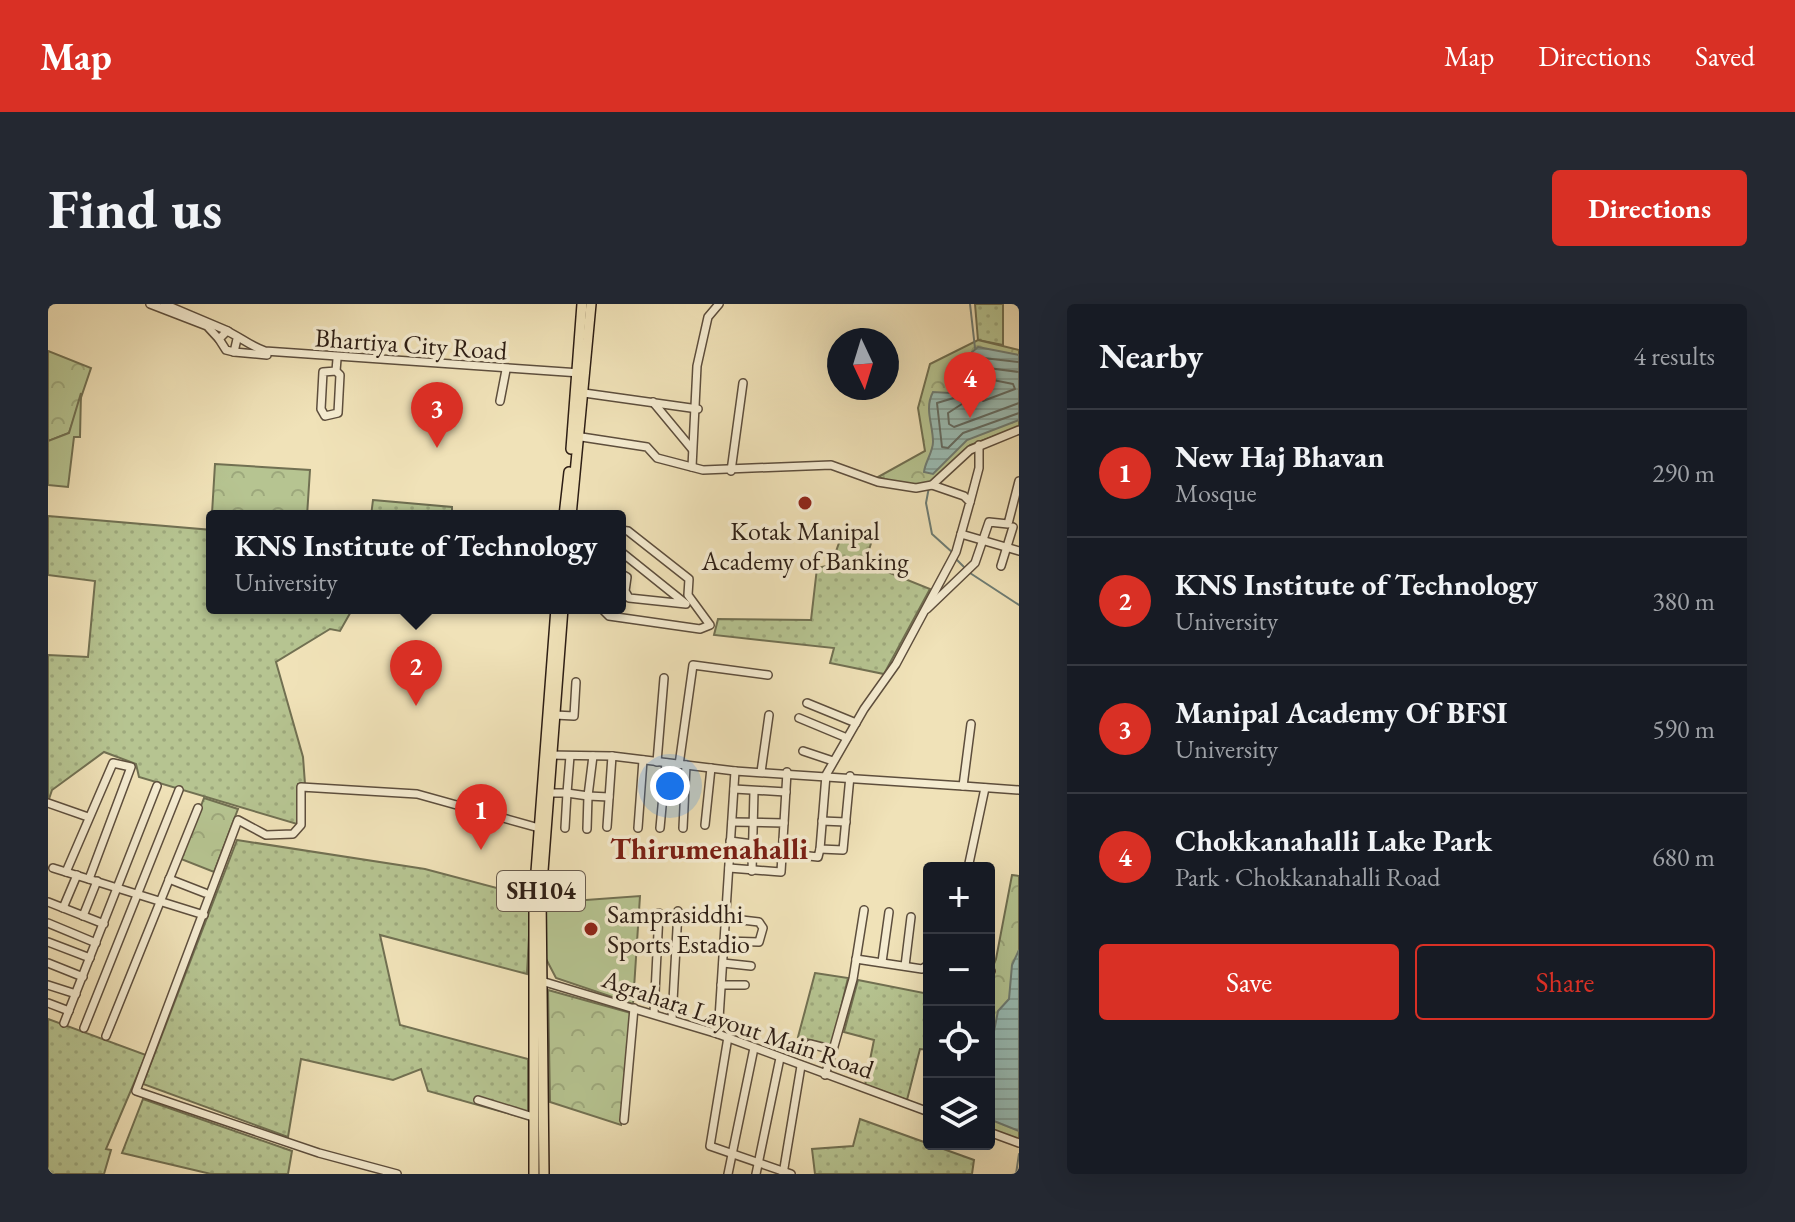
<!DOCTYPE html>
<meta charset="utf-8">
<style>
:root{--surface:#171b24;--page:#242831;--text:#f1f3f6;--muted:#9ea1a6;--line:#363941;--accent:#d93025}
body{margin:0;font-family:"EB Garamond",serif;background:var(--page);color:var(--text)}
.controls{position:absolute;right:24px;bottom:24px;display:grid;overflow:hidden;border-radius:8px;box-shadow:0 8px 32px #0002}
.controls button{width:72px;height:72px;display:grid;place-items:center;padding:0;border:0;border-bottom:2px solid var(--line);background:var(--surface);color:var(--text);font:40px sans-serif}
.compass{position:absolute;left:779px;top:24px;width:72px;height:72px;border-radius:50%;background:var(--surface);box-shadow:0 8px 32px #0002;rotate:176deg}
.you{position:absolute;left:622px;top:482px;width:28px;height:28px;margin:-20px;border:6px solid #fff;border-radius:50%;background:#1a73e8;box-shadow:0 0 0 12px #1a73e833}
.badge{display:grid;place-items:center;width:52px;height:52px;border-radius:50%;background:var(--accent);color:#fff;font-size:26px;font-weight:700}
.pin{position:absolute;translate:-50% -66px;filter:drop-shadow(0 2px 4px #0008)}
.pin::after{content:'';position:absolute;top:42px;width:28px;height:24px;background:inherit;clip-path:polygon(0 0,100% 0,50% 100%)}
.popup{position:absolute;left:158px;top:206px;width:420px;height:104px;box-sizing:border-box;display:grid;place-content:center;border-radius:8px;background:var(--surface);filter:drop-shadow(0 2px 6px #0005);font-size:26px;white-space:nowrap;color:var(--muted)}
.popup b{font-size:30px;color:var(--text)}
.popup::after{content:'';position:absolute;left:50%;top:100%;margin-left:-16px;border:16px solid transparent;border-top-color:var(--surface)}
.list{margin:0;padding:0;list-style:none}
h2{display:flex;justify-content:space-between;align-items:center;height:104px;margin:0;padding:0 32px;font-size:34px}
h2 small{font-size:26px;font-weight:400;color:var(--muted)}
.list li{display:grid;grid-template-columns:52px 1fr auto;gap:24px;align-items:center;box-sizing:border-box;height:128px;padding:0 32px;border-top:2px solid var(--line)}
.list b{display:block;font-size:30px;white-space:nowrap}
.list p{margin:0;font-size:26px;white-space:nowrap;color:var(--muted)}
.list em{font-size:26px;font-style:normal;color:var(--muted)}
.actions{display:flex;gap:16px;padding:24px 32px}
.actions a{flex:1;padding:18px 0;border:2px solid var(--accent);border-radius:8px;text-align:center;font-size:28px;color:var(--accent)}
.actions .main{background:var(--accent);color:#fff}
.icon{flex:none;width:44px;height:44px;fill:none;stroke:currentColor;stroke-width:2;stroke-linecap:round;stroke-linejoin:round}
.map{position:relative;flex:none;width:971px;height:870px;overflow:hidden;border-radius:8px}
header{display:flex;align-items:center;gap:48px;box-sizing:border-box;height:112px;padding:0 40px;background:var(--accent);color:#fff}
header strong{font-size:38px}
nav{display:flex;gap:44px;margin-inline-start:auto;font-size:28px}
.intro{display:flex;align-items:center;justify-content:space-between;box-sizing:border-box;height:192px;padding:0 48px}
h1{margin:0;font-size:56px}
.button{padding:20px 36px;border-radius:8px;background:var(--accent);color:#fff;font-size:28px;font-weight:700}
main{display:flex;gap:48px;padding:0 48px}
aside{flex:1;background:var(--surface);border-radius:8px;box-shadow:0 8px 32px #0002}
.map>svg:first-child{display:block}
</style>
<header>
<strong>Map</strong>
<nav><a>Map</a><a>Directions</a><a>Saved</a></nav>
</header>
<div class="intro"><h1>Find us</h1><a class="button">Directions</a></div>
<main>
<div class="map">
<svg width="971" height="870" viewBox="0 0 971 870">
<defs>
<pattern id="grass-dots" width="8" height="8" patternUnits="userSpaceOnUse" patternTransform="scale(2)"><rect width="8" height="8" fill="#b6c491"/><path d="M2 2h.1M6 6h.1" fill="none" stroke="#9da87c" stroke-width="1.8" stroke-linecap="round"/></pattern>
<pattern id="park-crowns" width="20" height="18" patternUnits="userSpaceOnUse" patternTransform="scale(2)"><rect width="20" height="18" fill="#b6c491"/><path d="M2 6a3 3 0 1 1 6 0M12 15a3 3 0 1 1 6 0" fill="none" stroke="#9da87c"/></pattern>
<pattern id="water-rules" width="6" height="5" patternUnits="userSpaceOnUse" patternTransform="scale(2)"><rect width="6" height="5" fill="#9bbdb4"/><path d="M0 2.5h6" fill="none" stroke="#86a29a"/></pattern>
</defs>
<rect width="100%" height="100%" fill="#f0e2b8"/>
<filter id="stains"><feTurbulence type="fractalNoise" baseFrequency=".0025" numOctaves="4"/><feColorMatrix values="0 0 0 0 .2 0 0 0 0 .09 0 0 0 0 .02 0 0 0 .5 -.17"/></filter>
<radialGradient id="worn" r=".72"><stop offset=".6" stop-color="#630" stop-opacity="0"/><stop offset="1" stop-color="#630" stop-opacity=".3"/></radialGradient>
<g fill="url(#grass-dots)" stroke="#717052" stroke-width="2">
<polygon points="927,0 955,0 955,41 930,36"/>
<polygon points="325,196 404,203 404,212 323,212"/>
<polygon points="0,212 164,226 164,304 305,304 292,327 282,325 228,358 255,453 257,480 250,480 249,520 91,473 88,460 56,448 4,486 0,498 0,351 40,353 47,277 0,271"/>
<polygon points="795,228 824,236 817,259 882,285 836,370 782,359 786,344 666,331 670,315 763,316 769,264 783,261"/>
<polygon points="189,536 377,565 483,593 479,670 332,631 352,721 480,755 480,815 380,787 373,765 345,776 253,755 240,833 95,780"/>
<polygon points="767,669 800,674 784,741 750,733"/>
<polygon points="810,676 881,690 881,746 872,745 859,796 817,781 826,736 796,728"/>
<polygon points="0,715 98,751 58,845 63,846 56,870 0,870"/>
<polygon points="95,795 244,847 240,870 163,870 74,849"/>
<polygon points="812,815 926,856 924,870 767,870 764,845 805,842"/>
</g>
<g fill="url(#park-crowns)" stroke="#717052" stroke-width="2">
<polygon points="930,36 971,46 971,123 922,141 885,178 874,182 853,180 830,173 877,147 870,104 882,60"/>
<polygon points="0,47 43,64 21,129 0,137"/>
<polygon points="167,160 262,166 259,212 164,212 163,226"/>
<polygon points="156,494 190,505 166,568 133,555"/>
<polygon points="964,571 971,572 971,836 941,824 941,672 948,655"/>
<polygon points="500,686 583,709 573,821 502,798"/>
</g>
<g fill="#b6c491" stroke="#717052" stroke-width="2">
<polygon points="33,89 32,133 26,133 20,183 0,181 0,137 21,129"/>
<polygon points="592,592 585,700 508,674 496,651 497,599"/>
</g>
<g fill="url(#water-rules)" stroke="#6f7d74" stroke-width="2">
<path d="M930,43L971,51V116L919,136L885,170L876,168C877,158 885,148 885,138C885,120 876,105 885,88L902,89L917,54Z"/>
<polygon points="971,646 971,827 941,815 941,753 950,707 961,695 964,661"/>
</g>
<g fill="none" stroke-linecap="round" stroke-linejoin="round">
<g stroke="#646d64" stroke-width="2">
<polyline points="971,58 927,53 912,79 909,93 889,99 894,143 900,144 915,129 971,109"/>
<polyline points="971,68 932,63 917,98 900,109 901,120 906,123 971,99"/>
<polygon points="940,75 965,80 967,85 935,97 933,85"/>
</g>
<g stroke="#6f7d74" stroke-width="2">
<polyline points="922,0 927,44"/>
<polyline points="881,183 878,199 884,230 905,249"/>
<polyline points="908,255 918,265"/>
<polyline points="922,269 971,301"/>
<polyline points="968,870 971,850"/>
</g>
<g stroke="#5d4e3d" stroke-width="10">
<g id="minor">
<polyline points="102,0 159,22 171,35"/>
<polyline points="116,0 180,27"/>
<path d="M189,35L186,48L178,46L171,35L179,27C192,33 202,42 217,47L532,69"/>
<polyline points="186,48 219,51"/>
<polyline points="288,67 275,68 273,105 277,112 290,109 292,71 288,67 289,55"/>
<polyline points="536,89 650,105"/>
<polyline points="452,97 458,66"/>
<polyline points="605,98 644,145"/>
<polyline points="527,132 599,143 609,154 655,166 783,161 830,178 868,184 884,181 922,146 971,126"/>
<polyline points="644,163 649,62 660,13 671,0"/>
<polyline points="683,167 695,79"/>
<polyline points="922,198 931,164 931,141"/>
<polyline points="913,230 971,247"/>
<polyline points="572,247 638,300 581,294 577,287 579,273 572,269"/>
<polyline points="953,262 965,223"/>
<polyline points="553,304 561,312 652,325 662,321 640,291 641,275 580,227 572,226"/>
<polyline points="879,305 927,259 941,218 960,220 971,177"/>
<polyline points="759,399 808,419"/>
<polyline points="507,411 526,412 528,378"/>
<polyline points="751,414 799,434"/>
<polyline points="755,447 785,457"/>
<polyline points="499,451 564,452 687,467"/>
<polyline points="522,452 519,489 540,492 545,452"/>
<polyline points="609,458 616,374"/>
<polyline points="631,461 645,361 720,371"/>
<polyline points="713,468 721,411"/>
<polyline points="802,472 795,546 772,545 778,471 816,405 848,360 908,248 922,198 916,192 884,181"/>
<polyline points="915,482 971,486"/>
<polyline points="686,485 738,488"/>
<polyline points="501,489 519,489 517,524"/>
<polyline points="0,499 40,513"/>
<polyline points="774,517 798,518"/>
<polyline points="736,519 739,468"/>
<polyline points="657,521 663,464"/>
<polyline points="559,523 564,452"/>
<polyline points="590,524 595,456"/>
<polyline points="612,524 618,459"/>
<polyline points="635,524 638,461"/>
<polyline points="539,525 540,492 561,493"/>
<polyline points="682,537 705,540"/>
<polyline points="734,549 770,553 772,545"/>
<polyline points="5,564 156,611"/>
<polyline points="681,564 733,568 736,519 684,518"/>
<polyline points="920,564 937,484"/>
<polyline points="704,567 706,487"/>
<polyline points="18,568 65,459 83,463 41,575"/>
<polyline points="121,575 157,589"/>
<polyline points="0,598 56,620"/>
<polyline points="15,604 29,571"/>
<polyline points="35,612 49,577"/>
<polyline points="0,619 48,639"/>
<polyline points="676,637 711,638 715,624 711,618 677,614"/>
<polyline points="0,638 42,654"/>
<polyline points="808,655 874,665 881,660"/>
<polyline points="834,658 841,608"/>
<polyline points="0,659 35,673"/>
<polyline points="675,659 703,662"/>
<polyline points="857,662 863,613"/>
<polyline points="941,666 943,667"/>
<polyline points="490,676 670,730 881,808"/>
<polyline points="0,681 28,690"/>
<polyline points="673,681 697,681"/>
<polyline points="0,699 21,707"/>
<polyline points="606,709 611,609"/>
<polyline points="624,715 630,607"/>
<polyline points="16,719 109,482"/>
<polyline points="36,724 131,486"/>
<polyline points="670,730 687,467 915,482 923,420"/>
<polyline points="58,732 150,504"/>
<polyline points="680,733 662,842 743,870"/>
<polyline points="762,740 785,746 777,771"/>
<polyline points="785,746 805,675 816,606"/>
<polyline points="430,796 485,813"/>
<polyline points="576,816 586,704"/>
<polyline points="941,828 971,839"/>
<polyline points="349,870 271,849 88,787 190,516 218,531 245,530 253,521 253,483 369,490 491,524"/>
<polyline points="680,870 706,744"/>
<polyline points="708,870 732,754"/>
<polyline points="735,870 753,762"/>
</g>
</g>
<g stroke="#2c1d14" stroke-width="12">
<g id="major">
<polyline points="523,145 534,0"/>
<polyline points="516,212 521,168"/>
<polyline points="523,212 543,0"/>
<polyline points="486,870 486,594 508,304"/>
<polyline points="496,870 493,593 515,304"/>
</g>
</g>
<use href="#minor" stroke="#f5ecd1" stroke-width="7"/>
<use href="#major" stroke="#f0e2b8" stroke-width="9"/>
</g>
<g fill="#8f2418" stroke="#f5ecd1" stroke-width="3">
<circle cx="757" cy="199" r="8"/>
<circle cx="543" cy="625" r="8"/>
</g>
<g text-anchor="middle" stroke-width="7" stroke-linejoin="round" paint-order="stroke">
<rect fill="#f5ecd1" stroke="#685b4d" stroke-width="2" x="449" y="567" width="88" height="40" rx="6"/>
<g font-size="24" font-weight="bold" fill="#2c1d14">
<text x="493" y="595">SH104</text>
</g>
<g font-size="26" fill="#2c1d14" stroke="#f5ecd1">
<text transform="translate(363 40) rotate(4)" y="9">Bhartiya City Road</text>
<text transform="translate(690 720) rotate(19)" y="9">Agrahara Layout Main Road</text>
</g>
<g font-size="26" fill="#2c1d14" stroke="#f5ecd1">
<text x="757" y="236">Kotak Manipal<tspan x="757" dy="30">Academy of Banking</tspan></text>
<text x="559" y="619" text-anchor="start">Samprasiddhi<tspan x="559" dy="30">Sports Estadio</tspan></text>
</g>
<g font-size="30" font-weight="bold" fill="#7a1f14" stroke="#f5ecd1">
<text x="661" y="555">Thirumenahalli</text>
</g>
</g>
<rect width="100%" height="100%" filter="url(#stains)"/>
<rect width="100%" height="100%" fill="url(#worn)"/>
</svg>
<div class="controls">
<button>+</button>
<button>−</button>
<button><svg class="icon" aria-label="locate" viewBox="0 0 24 24"><circle cx="12" cy="12" r="6"/><path d="M12 2v4M12 18v4M2 12h4M18 12h4"/></svg></button>
<button><svg class="icon" aria-label="layers" viewBox="0 0 24 24"><path d="M12 4l9 5-9 5-9-5zM3 14l9 5 9-5"/></svg></button>
</div>
<svg class="compass" viewBox="-18 -18 36 36"><path d="M0-13l5 13h-10z" fill="#e53935"/><path d="M0 13l5-13h-10z" fill="#9ea1a6"/></svg>
<div class="you"></div>
<div class="pin badge" style="left:433px;top:546px">1</div>
<div class="pin badge" style="left:368px;top:402px">2</div>
<div class="popup"><b>KNS Institute of Technology</b>University</div>
<div class="pin badge" style="left:389px;top:144px">3</div>
<div class="pin badge" style="left:922px;top:114px">4</div>
</div>
<aside>
<h2>Nearby<small>4 results</small></h2>
<ul class="list">
<li><span class="badge">1</span><div><b>New Haj Bhavan</b><p>Mosque</p></div><em>290 m</em></li>
<li><span class="badge">2</span><div><b>KNS Institute of Technology</b><p>University</p></div><em>380 m</em></li>
<li><span class="badge">3</span><div><b>Manipal Academy Of BFSI</b><p>University</p></div><em>590 m</em></li>
<li><span class="badge">4</span><div><b>Chokkanahalli Lake Park</b><p>Park · Chokkanahalli Road</p></div><em>680 m</em></li>
</ul>
<div class="actions"><a class="main">Save</a><a>Share</a></div>
</aside>
</main>
